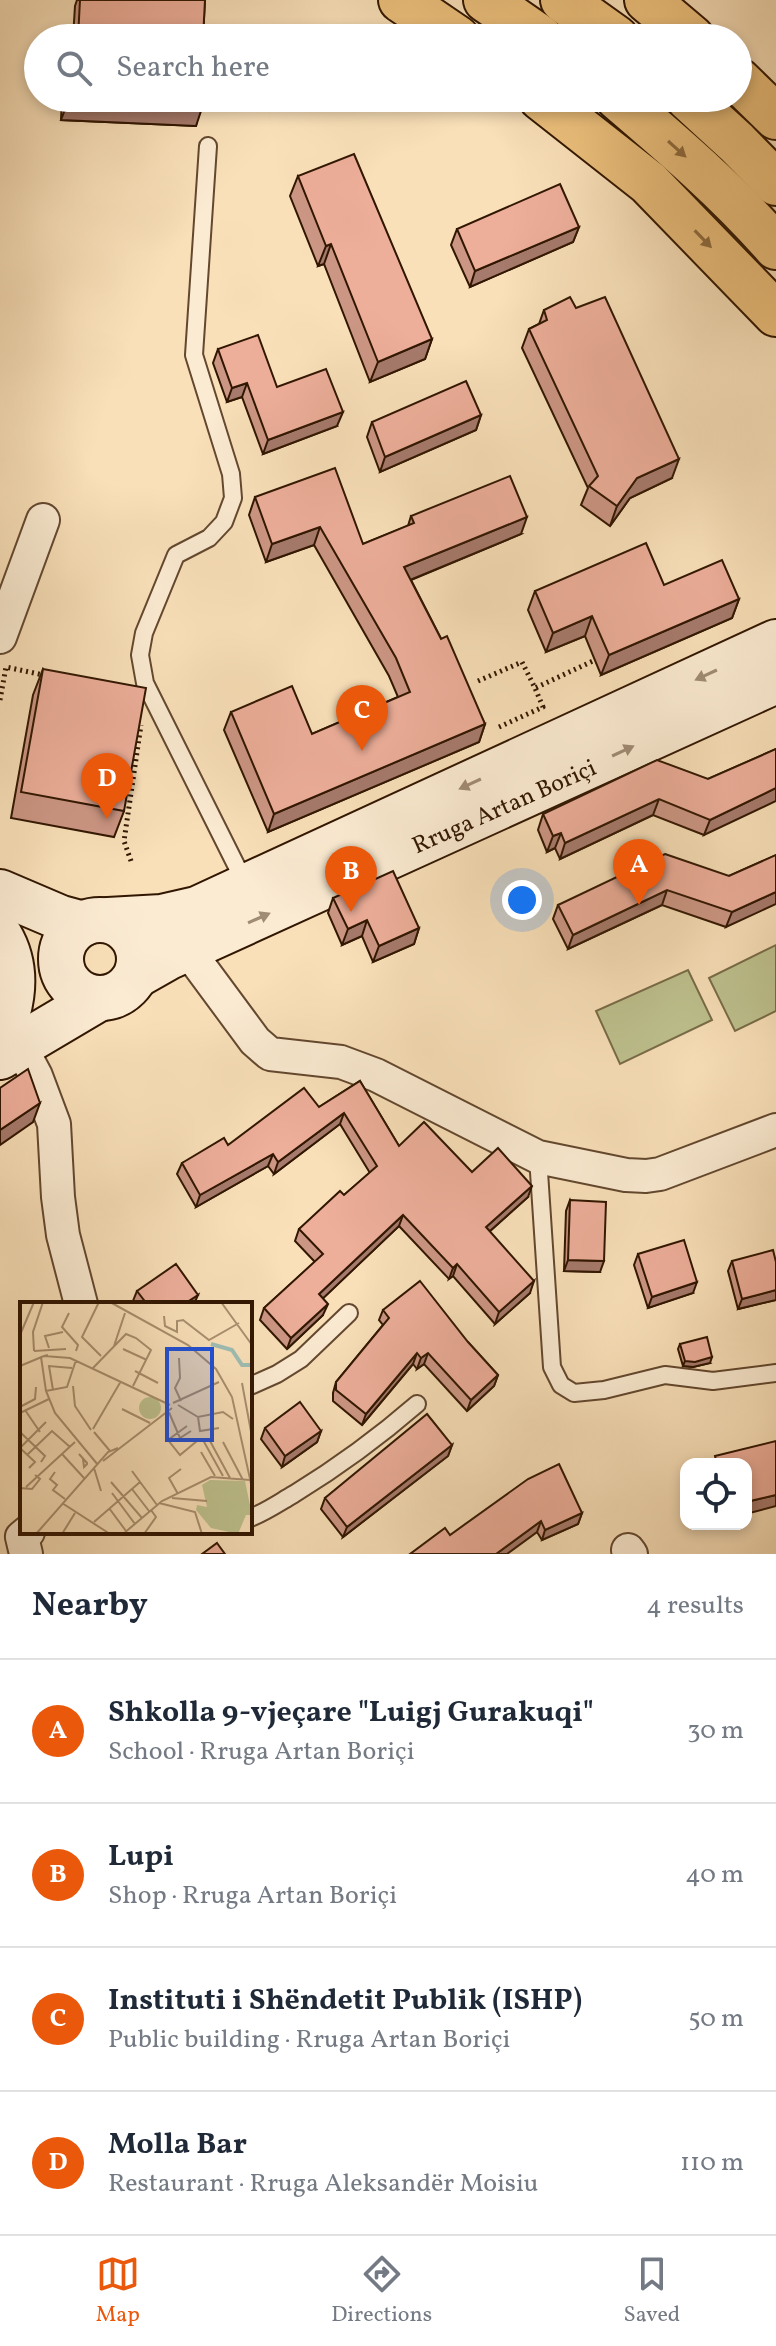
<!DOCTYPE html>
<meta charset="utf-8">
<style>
:root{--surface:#fff;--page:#f2f2f3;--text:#1f2937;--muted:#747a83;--line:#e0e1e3;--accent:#ea580c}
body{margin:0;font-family:Vollkorn,serif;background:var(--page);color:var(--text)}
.controls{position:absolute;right:24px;bottom:24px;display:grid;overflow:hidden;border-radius:16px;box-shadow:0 4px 12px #0003}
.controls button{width:72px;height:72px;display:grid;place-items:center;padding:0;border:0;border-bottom:2px solid var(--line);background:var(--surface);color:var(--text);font:40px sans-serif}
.you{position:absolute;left:522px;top:900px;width:28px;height:28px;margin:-20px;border:6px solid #fff;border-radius:50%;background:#1a73e8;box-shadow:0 0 0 12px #1a73e833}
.badge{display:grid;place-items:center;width:52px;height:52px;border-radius:50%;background:var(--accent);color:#fff;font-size:26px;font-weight:700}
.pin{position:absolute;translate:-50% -66px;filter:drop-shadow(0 2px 4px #0008)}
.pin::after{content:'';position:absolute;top:42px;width:28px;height:24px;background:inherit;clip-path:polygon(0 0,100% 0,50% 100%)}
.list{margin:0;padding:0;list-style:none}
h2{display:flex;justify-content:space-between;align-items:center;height:104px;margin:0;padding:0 32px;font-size:34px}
h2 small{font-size:26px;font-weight:400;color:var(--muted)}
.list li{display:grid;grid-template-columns:52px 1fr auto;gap:24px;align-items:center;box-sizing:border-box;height:144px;padding:0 32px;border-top:2px solid var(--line)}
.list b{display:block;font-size:30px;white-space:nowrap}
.list p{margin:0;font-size:26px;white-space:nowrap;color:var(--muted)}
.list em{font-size:26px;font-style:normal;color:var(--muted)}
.icon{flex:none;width:44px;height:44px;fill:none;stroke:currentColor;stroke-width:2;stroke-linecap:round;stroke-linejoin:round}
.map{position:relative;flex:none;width:776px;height:1554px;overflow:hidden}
.search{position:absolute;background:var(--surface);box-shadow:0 4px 12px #0003;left:24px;right:24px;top:24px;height:88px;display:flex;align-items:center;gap:20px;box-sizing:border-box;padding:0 28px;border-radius:44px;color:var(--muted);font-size:30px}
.sheet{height:680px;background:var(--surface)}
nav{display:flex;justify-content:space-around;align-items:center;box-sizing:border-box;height:112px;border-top:2px solid var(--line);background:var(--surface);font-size:22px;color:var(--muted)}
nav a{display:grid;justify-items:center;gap:4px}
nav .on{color:var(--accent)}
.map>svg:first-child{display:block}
</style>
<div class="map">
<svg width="776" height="1554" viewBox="0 0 776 1554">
<rect width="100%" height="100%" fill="#f9e0b9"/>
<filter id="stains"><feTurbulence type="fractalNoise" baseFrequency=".0025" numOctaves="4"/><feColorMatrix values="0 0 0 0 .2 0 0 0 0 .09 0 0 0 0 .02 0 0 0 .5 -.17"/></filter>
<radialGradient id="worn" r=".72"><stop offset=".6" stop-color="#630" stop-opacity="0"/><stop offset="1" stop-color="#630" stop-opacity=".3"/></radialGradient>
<g fill="#bec28f" stroke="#786c48" stroke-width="2">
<polygon points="776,945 776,1011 735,1031 709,978"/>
<polygon points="688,970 712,1020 620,1064 596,1011"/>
</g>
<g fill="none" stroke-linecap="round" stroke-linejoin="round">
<g stroke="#63482f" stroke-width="20">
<g id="lane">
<polyline points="208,146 194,355 231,474 233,498 224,522 209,538 176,555 144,633 140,655 145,683 245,883"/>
<polyline points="538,1157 552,1367 561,1385 574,1393 604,1390 665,1375 713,1381 776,1373"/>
<polyline points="250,1386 277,1374 301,1359 349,1313"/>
<path d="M250,1518C266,1512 280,1502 294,1494C338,1467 379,1437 417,1404"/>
</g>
</g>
<g stroke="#63482f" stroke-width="36">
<g id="street">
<polyline points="0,637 43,520"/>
<polyline points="187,949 255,1041 270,1054 341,1062 376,1075 538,1157 626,1175 646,1176 660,1174 776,1130"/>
<polyline points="19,1044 36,1076 54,1124 58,1197 63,1235 81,1304"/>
<polyline points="628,1550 631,1554"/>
<polyline points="26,1554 22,1537 28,1532"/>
</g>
</g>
<g stroke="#311601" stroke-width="48">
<g id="secondary">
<polyline points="0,892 61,918 83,924"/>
<circle cx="100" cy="959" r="39"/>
<polyline points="108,920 162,917 197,909 776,642"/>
<path d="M0,936C19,968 14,1002 0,1035"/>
<polyline points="137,975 167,958 776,681"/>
<polyline points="0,1057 98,999"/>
</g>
</g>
<g stroke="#311601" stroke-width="48">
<g id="highway">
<polyline points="401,0 457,38"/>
<polyline points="486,0 541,38"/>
<polyline points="563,0 616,38"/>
<polyline points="647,0 692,38"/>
<polyline points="738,80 776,117"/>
<polyline points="541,98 649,183 776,314"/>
<path d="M618,98C673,145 728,192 776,247"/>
<polyline points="688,98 737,143 776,183"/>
</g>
</g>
<g stroke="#311601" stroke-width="5" stroke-dasharray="2 4" stroke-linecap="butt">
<polyline points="478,681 522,662 535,688 595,660"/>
<polyline points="0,700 6,667 48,676"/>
<polyline points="499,727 543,707 535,688"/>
<polyline points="131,861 124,841 141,725"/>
</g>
<use href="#lane" stroke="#fbebd2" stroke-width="16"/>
<use href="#street" stroke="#fbebd2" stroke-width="32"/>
<use href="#secondary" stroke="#fbebd2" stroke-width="44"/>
<use href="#highway" stroke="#ecc07c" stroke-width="44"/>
</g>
<g fill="#cc9684" stroke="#311601" stroke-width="2">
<polygon points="77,0 205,0 203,38 73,38 75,6"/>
<polygon points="62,98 202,98 196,126 61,120"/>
<polygon points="298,176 432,339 425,359 370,382 324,264 318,266 290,196"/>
<polygon points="579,227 573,242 470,287 451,245 457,229"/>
<polygon points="576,308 672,478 630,498 610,526 581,505 588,488 522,348 529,329 539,324 544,310"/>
<polygon points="218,349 277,387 337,426 263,454 242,397 227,402 213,363"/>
<polygon points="481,415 476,430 380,472 367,437 372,422"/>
<polygon points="255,497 363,544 408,526 411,516 521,534 411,580 485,724 479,742 268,832 224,730 231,712 312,734 398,697 389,676 314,545 266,562 249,515"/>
<polygon points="664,585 739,599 732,618 601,675 585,636 546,652 528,610 535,591"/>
<polygon points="43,669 124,811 114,837 11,818 33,695"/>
<polygon points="776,749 704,835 653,815 560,859 555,848 547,852 538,830 543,814 708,779"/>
<polygon points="776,855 726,927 662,905 568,949 553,919 558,905 729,876"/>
<polygon points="333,898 419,928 414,944 373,962 362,936 342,945 328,913"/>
<polygon points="360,1081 399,1146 472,1172 528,1197 489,1232 530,1293 495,1324 453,1276 449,1279 399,1226 323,1298 323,1315 287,1349 260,1320 264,1308 315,1262 295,1241 299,1229 344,1195 370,1173 340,1124 274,1174 268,1166 196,1207 177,1174 182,1163 228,1145 319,1107"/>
<polygon points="570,1200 600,1272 564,1271 566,1211"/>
<polygon points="638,1254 693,1293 648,1308 634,1265"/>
<polygon points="732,1261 776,1262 776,1300 738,1309 728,1271"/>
<polygon points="137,1291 194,1304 135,1304 133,1301"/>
<polygon points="383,1310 468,1342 498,1375 494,1386 467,1411 424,1364 417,1369 413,1364 362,1425 333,1401 333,1393 336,1382 383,1325 379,1320"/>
<polygon points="680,1344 710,1363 693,1367 683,1366 678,1349"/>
<polygon points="265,1428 321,1431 317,1442 282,1467 261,1439"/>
<polygon points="452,1445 448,1456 343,1537 321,1509 325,1498"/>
<polygon points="582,1513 578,1524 542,1540 537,1532 450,1535"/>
</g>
<g fill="#a67a6c" stroke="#311601" stroke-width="2">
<polygon points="67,104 201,111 196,126 61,120"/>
<polygon points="579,227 573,242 470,287 475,271"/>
<polygon points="331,244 324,264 318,266 326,246"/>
<polygon points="432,339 425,359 370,382 378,362"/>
<polygon points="247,383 242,397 227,402 232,388"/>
<polygon points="343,412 337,426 263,454 268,440"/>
<polygon points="481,415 476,430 380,472 385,457"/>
<polygon points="679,459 672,478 630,498 610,526 617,506 637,478"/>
<polygon points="527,517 521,534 398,585 404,567"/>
<polygon points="320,527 314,545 266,562 272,544"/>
<polygon points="739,599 732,618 601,675 609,655"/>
<polygon points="592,616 585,636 546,652 553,633"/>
<polygon points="485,724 479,742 268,832 274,814"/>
<polygon points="776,788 776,801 704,835 710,820"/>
<polygon points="659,799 653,815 560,859 565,843"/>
<polygon points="561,833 555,848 547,852 553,836"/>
<polygon points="667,890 662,905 568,949 573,935"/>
<polygon points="776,892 776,904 726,927 732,912"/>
<polygon points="367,920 362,936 342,945 348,929"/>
<polygon points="419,928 414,944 373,962 379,946"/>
<polygon points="40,1103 33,1122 0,1145 0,1130"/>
<polygon points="344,1113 340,1124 274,1174 278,1162"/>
<polygon points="273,1154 268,1166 196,1207 200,1195"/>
<polygon points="532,1186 528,1197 481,1239 486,1227"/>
<polygon points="403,1215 399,1226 315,1306 319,1294"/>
<polygon points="568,1260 604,1261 600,1272 564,1271"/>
<polygon points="457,1264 453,1276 449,1279 453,1268"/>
<polygon points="534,1281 530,1293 495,1324 499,1312"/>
<polygon points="697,1282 693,1293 648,1308 652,1297"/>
<polygon points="776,1290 776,1300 738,1309 742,1299"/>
<polygon points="198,1295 194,1304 184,1304"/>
<polygon points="328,1304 323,1315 287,1349 291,1338"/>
<polygon points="417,1353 413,1364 362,1425 366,1414"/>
<polygon points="428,1353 424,1364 417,1369 421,1358"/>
<polygon points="712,1357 710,1363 693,1367 683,1366 685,1361"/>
<polygon points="498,1375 494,1386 467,1411 471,1400"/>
<polygon points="321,1431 317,1442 282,1467 285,1456"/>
<polygon points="452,1445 448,1456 343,1537 347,1527"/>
<polygon points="776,1495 776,1506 746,1514 746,1502"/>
<polygon points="582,1513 578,1524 542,1540 545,1530"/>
<polygon points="541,1521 537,1532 507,1554 496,1554"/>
</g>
<g fill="#edae9a" stroke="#311601" stroke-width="2">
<polygon points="80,0 205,0 203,38 78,38"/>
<polygon points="67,98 202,98 201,111 67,104"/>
<polygon points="354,154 432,339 378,362 331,244 326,246 298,176"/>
<polygon points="560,184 579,227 475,271 457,229"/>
<polygon points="570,297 576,308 605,297 679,459 637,478 617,506 589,486 598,476 529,329 547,320 544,310"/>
<polygon points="258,335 277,387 326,369 343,412 268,440 247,383 232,388 218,349"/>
<polygon points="466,381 481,415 385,457 372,422"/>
<polygon points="335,468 363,544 414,523 411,516 510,476 527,517 404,567 441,639 447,636 485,724 274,814 231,712 292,686 312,734 410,692 396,658 320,527 272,544 255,497"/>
<polygon points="646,543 664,585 722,560 739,599 609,655 592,616 553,633 535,591"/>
<polygon points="43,669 146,688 124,811 21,792"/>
<polygon points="776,749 776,788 710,820 659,799 565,843 561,833 553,836 543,814 657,760 708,779"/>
<polygon points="665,854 729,876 776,855 776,892 732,912 667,890 573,935 558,905"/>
<polygon points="393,871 419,928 379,946 367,920 348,929 333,898"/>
<polygon points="28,1069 40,1103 0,1130 0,1088"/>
<polygon points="360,1081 399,1146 424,1122 472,1172 498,1148 532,1186 486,1227 534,1281 499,1312 457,1264 453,1268 403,1215 319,1294 328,1304 291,1338 264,1308 323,1254 299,1229 340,1191 344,1195 377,1166 344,1113 278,1162 273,1154 200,1195 182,1163 224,1138 228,1145 304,1088 319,1107"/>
<polygon points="570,1200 606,1202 604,1261 568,1260"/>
<polygon points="684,1240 697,1282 652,1297 638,1254"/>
<polygon points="773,1250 776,1262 776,1290 742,1299 732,1261"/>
<polygon points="176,1264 198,1295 184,1304 147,1304 137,1291"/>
<polygon points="420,1281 468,1342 498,1375 471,1400 428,1353 421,1358 417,1353 366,1414 336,1390 336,1382 389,1318 383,1310"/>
<polygon points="707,1337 712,1357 695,1362 685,1361 680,1344"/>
<polygon points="300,1402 321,1431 285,1456 265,1428"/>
<polygon points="427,1414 452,1445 347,1527 325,1498"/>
<polygon points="776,1441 776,1495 746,1502 746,1464 717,1464 715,1456"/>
<polygon points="559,1464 582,1513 545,1530 541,1521 496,1554 410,1554 445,1528 450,1535 528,1479"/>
<polygon points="217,1543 225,1554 202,1554"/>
</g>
<defs><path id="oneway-solid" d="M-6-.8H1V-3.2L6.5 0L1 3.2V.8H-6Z" transform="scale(2)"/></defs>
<g fill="#8e6b3e">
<use href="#oneway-solid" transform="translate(677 149) rotate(42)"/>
<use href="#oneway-solid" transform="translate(703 239) rotate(46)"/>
</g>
<g fill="#a08b74">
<use href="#oneway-solid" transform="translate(706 675) rotate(155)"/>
<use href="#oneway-solid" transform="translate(623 751) rotate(-25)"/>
<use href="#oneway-solid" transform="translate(470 784) rotate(155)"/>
<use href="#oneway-solid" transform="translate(259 918) rotate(-24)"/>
</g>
<g text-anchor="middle" stroke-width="7" stroke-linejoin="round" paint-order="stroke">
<g font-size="24" fill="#311601" stroke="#fbebd2">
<text transform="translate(504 806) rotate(-24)" y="8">Rruga Artan Boriçi</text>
</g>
</g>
<g transform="translate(20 1302)">
<rect width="232" height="232" fill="#f9e0b9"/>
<path d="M119 106a11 11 0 1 1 22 0a11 11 0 1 1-22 0ZM190,178L225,179L232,213H226L218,232L191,226L176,208L177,203L187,205L182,183Z" fill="#bec28f"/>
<path fill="none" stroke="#9ebdb4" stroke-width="4" d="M191,42L212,48L222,63H232"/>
<path fill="none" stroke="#a98f6f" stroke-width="2" d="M79,0L62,35L81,54M90,0L168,43L196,67L212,95L232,186M201,0L232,43M49,11L42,25L58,43L56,49M144,14L145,24L157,30V19L164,18M163,18L189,38L219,21M0,33L14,0M94,44L105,11M29,46L25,34L43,30M103,47L127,58M14,49L13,30L23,0M14,49L46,47M28,53L24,54L50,56L150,103M21,55L26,89L35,111L78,163M159,56L160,76L155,86L161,99M0,64L24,54M73,66L106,32L116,36L131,48L113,84M115,69L138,81M222,81L232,135M53,84L55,104L71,128M33,88L29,64L52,66M26,89L47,85L56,58M153,101L199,80M158,103L178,115L203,110L213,117M0,105L15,97L16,85M102,107L130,121M5,108L20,130M148,108L160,136L171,129M0,111L29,97M178,115L180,129L199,126M167,124L148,138L160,153L177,139M73,127L101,79M0,130L25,154L21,160M74,130L90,149M183,138L203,174M190,139L210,176M203,140L223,178M0,146L26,120M0,146L15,160L9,166M181,150L195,174M42,152L64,176M59,152L67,161V162L64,165L63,157M7,153L32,129L50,145M83,159L152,106M74,166L81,189M112,169L137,203M35,170L30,177L37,183L33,188L45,197M91,180L122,216M6,185L55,140M0,186L12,187L20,177L15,173M112,187L129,209M92,191L115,222M158,192L149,176L161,167M152,196L187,199M42,201L90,232M139,201L175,210L182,232M89,206L106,229M74,220L120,180M16,232L88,150L98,146M42,232L55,211M103,232L142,199L191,175L230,178M124,232L136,215L131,208"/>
<path fill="#1d4ed8" fill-opacity="0.15" stroke="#1d4ed8" stroke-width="4" d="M147,47H192V138H147Z"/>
<rect width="232" height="232" fill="none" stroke="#311601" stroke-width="4"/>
</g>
<rect width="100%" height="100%" filter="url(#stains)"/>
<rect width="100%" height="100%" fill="url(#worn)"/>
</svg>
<div class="controls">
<button><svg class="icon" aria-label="locate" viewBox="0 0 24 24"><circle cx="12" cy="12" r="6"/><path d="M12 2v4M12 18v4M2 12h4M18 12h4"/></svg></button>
</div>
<div class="you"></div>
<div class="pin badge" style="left:639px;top:905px">A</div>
<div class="pin badge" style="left:351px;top:912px">B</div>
<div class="pin badge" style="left:362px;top:751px">C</div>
<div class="pin badge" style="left:107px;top:819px">D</div>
<div class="search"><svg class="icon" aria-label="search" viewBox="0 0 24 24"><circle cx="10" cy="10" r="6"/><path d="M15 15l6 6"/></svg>Search here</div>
</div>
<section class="sheet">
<h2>Nearby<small>4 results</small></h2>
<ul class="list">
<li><span class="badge">A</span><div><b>Shkolla 9-vjeçare &quot;Luigj Gurakuqi&quot;</b><p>School · Rruga Artan Boriçi</p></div><em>30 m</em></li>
<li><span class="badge">B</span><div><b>Lupi</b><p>Shop · Rruga Artan Boriçi</p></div><em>40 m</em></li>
<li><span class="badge">C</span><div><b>Instituti i Shëndetit Publik (ISHP)</b><p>Public building · Rruga Artan Boriçi</p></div><em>50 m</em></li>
<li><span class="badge">D</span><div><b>Molla Bar</b><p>Restaurant · Rruga Aleksandër Moisiu</p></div><em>110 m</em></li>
</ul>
</section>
<nav>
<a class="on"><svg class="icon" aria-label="map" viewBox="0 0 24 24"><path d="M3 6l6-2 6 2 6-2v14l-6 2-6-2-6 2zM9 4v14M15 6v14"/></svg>Map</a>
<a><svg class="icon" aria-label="directions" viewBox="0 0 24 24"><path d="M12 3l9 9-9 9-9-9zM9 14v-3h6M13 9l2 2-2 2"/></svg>Directions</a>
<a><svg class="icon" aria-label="saved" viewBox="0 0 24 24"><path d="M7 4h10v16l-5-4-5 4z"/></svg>Saved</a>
</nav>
